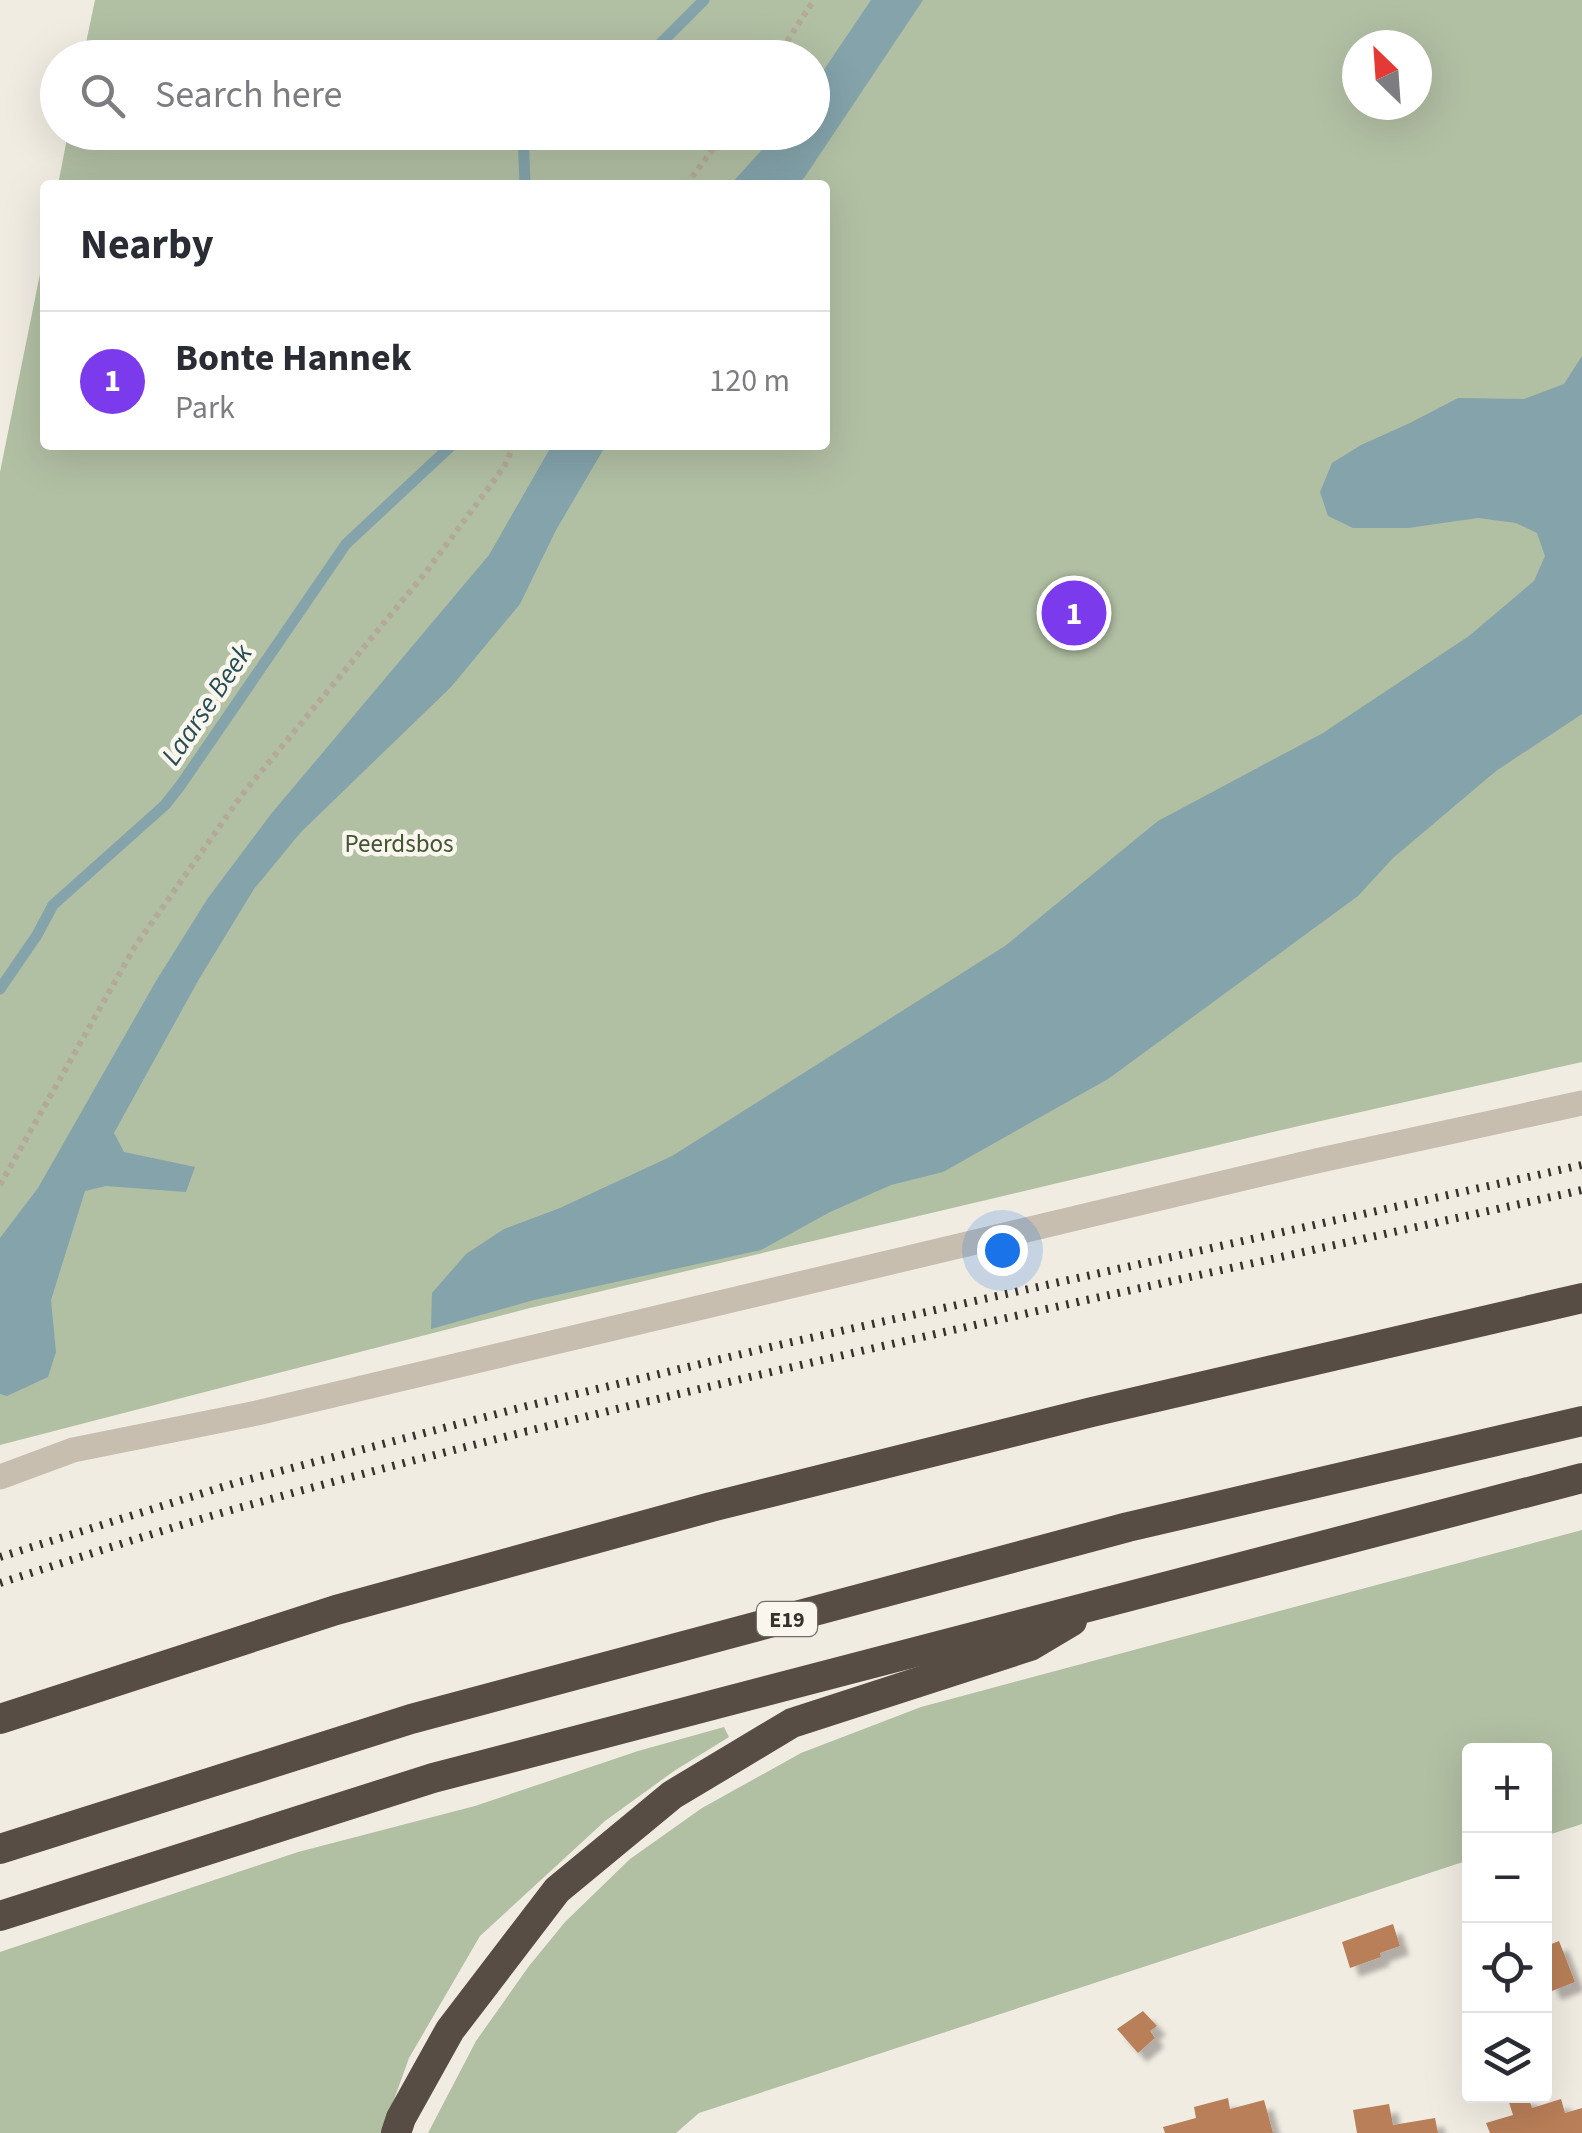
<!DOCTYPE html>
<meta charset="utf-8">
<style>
:root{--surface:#fff;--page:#f2f2f3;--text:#2b2b33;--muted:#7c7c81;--line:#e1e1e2;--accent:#7c3aed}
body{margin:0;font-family:"Source Sans 3",sans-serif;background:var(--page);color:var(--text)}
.controls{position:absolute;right:30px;bottom:30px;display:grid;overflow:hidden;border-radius:10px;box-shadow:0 10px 40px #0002}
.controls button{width:90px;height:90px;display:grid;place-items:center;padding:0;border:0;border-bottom:2px solid var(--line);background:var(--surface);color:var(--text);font:50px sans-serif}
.compass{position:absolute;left:1342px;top:30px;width:90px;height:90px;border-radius:50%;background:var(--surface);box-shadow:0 10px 40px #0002;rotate:335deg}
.you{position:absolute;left:1002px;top:1250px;width:35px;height:35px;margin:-25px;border:8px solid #fff;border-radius:50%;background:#1a73e8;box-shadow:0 0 0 15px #1a73e833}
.badge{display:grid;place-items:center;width:65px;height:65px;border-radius:50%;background:var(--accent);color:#fff;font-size:32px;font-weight:700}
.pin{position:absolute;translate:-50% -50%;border:5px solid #fff;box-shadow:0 2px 10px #0006}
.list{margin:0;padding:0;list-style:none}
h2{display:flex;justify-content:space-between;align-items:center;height:130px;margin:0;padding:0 40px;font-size:42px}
h2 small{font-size:32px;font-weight:400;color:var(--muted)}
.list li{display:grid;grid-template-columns:65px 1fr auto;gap:30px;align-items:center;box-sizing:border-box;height:140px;padding:0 40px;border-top:2px solid var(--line)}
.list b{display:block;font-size:38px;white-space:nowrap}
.list p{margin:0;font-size:32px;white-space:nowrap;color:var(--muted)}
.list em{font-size:32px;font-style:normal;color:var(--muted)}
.icon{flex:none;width:55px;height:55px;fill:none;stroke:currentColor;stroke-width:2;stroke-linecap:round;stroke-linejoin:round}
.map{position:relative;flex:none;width:1582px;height:2133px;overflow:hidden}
.search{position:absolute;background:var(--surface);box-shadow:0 10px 40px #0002;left:40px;top:40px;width:790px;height:110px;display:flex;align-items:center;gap:25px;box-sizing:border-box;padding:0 35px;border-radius:55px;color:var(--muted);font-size:38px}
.panel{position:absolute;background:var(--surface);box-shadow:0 10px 40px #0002;left:40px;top:180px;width:790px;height:270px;border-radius:10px}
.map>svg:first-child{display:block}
</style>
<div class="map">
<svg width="1582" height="2133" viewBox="0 0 1582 2133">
<defs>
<filter id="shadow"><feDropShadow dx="9" dy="9" stdDeviation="2.5" flood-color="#0004"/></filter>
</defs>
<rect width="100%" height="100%" fill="#f1ece2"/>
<g fill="#b1bfa3" fill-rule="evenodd">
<path d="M95,0H1582V1062L1303,1125L526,1309L0,1445V472L45,249V445H825V185H58L68,133L812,132V58L83,57ZM1357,45H1417V105H1357Z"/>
<polygon points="1582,1530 1582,1824 1545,1836 1544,1750 1470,1750 1469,1860 699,2113 676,2133 428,2133 476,2041 529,1966 565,1922 630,1859 702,1808 801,1753 921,1707"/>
<polygon points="724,1727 729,1737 674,1771 605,1821 480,1936 409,2058 382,2133 0,2133 0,1952 298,1852 475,1806 638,1751"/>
</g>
<g fill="#84a3ab">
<polygon points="871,0 923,0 804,178 796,185 730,185 777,133 812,132 813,86"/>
<polygon points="1582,356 1582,714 1496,771 1393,858 1358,896 1108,1079 943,1172 891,1185 830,1212 761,1250 534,1300 431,1329 432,1293 466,1254 504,1229 560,1208 672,1156 1005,946 1158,821 1323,733 1469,636 1534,581 1545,556 1537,533 1516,523 1478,518 1408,528 1353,528 1328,516 1320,492 1332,463 1361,445 1410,423 1458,398 1524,399 1564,384"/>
<polygon points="552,445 606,445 556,530 520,604 451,687 301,832 254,889 199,979 114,1133 124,1152 195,1167 186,1192 106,1186 85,1191 51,1300 56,1352 48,1377 7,1396 0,1394 0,1238 38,1188 156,981 208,898 271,814 489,555"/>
</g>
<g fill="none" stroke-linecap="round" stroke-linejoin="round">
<g stroke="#84a3ab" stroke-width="11">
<polyline points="646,58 704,0"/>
<polyline points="523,132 525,185"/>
<polyline points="0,989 37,935 53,905 165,805 180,786 346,544 452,445"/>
</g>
</g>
<g fill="#b97f58" filter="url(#shadow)">
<polygon points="1393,1924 1400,1946 1380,1953 1381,1957 1350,1968 1342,1942"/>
<polygon points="1559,1941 1575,1982 1552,1991 1544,1973 1544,1947"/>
<polygon points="1143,2011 1157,2026 1150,2031 1155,2038 1138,2053 1117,2029"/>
<polygon points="1507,2096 1528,2096 1532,2108 1561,2099 1565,2113 1582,2108 1582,2133 1490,2133 1486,2123 1513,2115"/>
<polygon points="1228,2098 1230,2109 1264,2100 1273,2133 1165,2133 1163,2127 1196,2118 1194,2107"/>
<polygon points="1389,2104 1393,2125 1435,2118 1438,2133 1357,2133 1353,2110"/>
</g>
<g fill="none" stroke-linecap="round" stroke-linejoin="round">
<g stroke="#b4a999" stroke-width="6" stroke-dasharray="5 5" stroke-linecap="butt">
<polyline points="776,58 814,0"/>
<polyline points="686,185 726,132"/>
<polyline points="0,1185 134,948 241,796 426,572 504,467 514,445"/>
</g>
<polyline stroke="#c8beaf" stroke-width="25" points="0,1477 73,1450 257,1413 1316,1161 1582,1103"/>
<g stroke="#584d44" stroke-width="30">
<polyline points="0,1719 336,1610 711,1507 1092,1412 1582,1298"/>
<polyline points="0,1849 411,1719 1128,1527 1582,1421"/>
<polyline points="0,1916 433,1778 1582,1478"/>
<polyline points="396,2133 401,2118 450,2030 557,1890 672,1795 792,1723 1030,1646 1072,1621"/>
</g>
<g stroke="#38322c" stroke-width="8" stroke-dasharray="2.5 8" stroke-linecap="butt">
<polyline points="0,1557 235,1483 527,1406 783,1344 1582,1165"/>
<path d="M0,1583C81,1557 161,1530 242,1507C684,1383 1134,1291 1582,1190"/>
</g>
</g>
<g text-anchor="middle" stroke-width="9" stroke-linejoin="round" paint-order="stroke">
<rect fill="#f9f6ee" stroke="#726d66" stroke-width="2.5" x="757" y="1602" width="60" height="34" rx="8"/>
<g font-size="22" font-weight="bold" fill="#38322c">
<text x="787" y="1627">E19</text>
</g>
<g font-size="25" fill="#425432" stroke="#f9f6ee">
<text x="399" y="852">Peerdsbos</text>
</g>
<g font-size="28" font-style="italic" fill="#264b55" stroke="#f9f6ee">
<text transform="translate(206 704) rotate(-56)" y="10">Laarse Beek</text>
</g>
</g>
</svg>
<div class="controls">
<button>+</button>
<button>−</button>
<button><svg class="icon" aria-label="locate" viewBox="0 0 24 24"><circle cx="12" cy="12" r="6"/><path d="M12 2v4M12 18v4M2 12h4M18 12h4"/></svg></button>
<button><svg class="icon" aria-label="layers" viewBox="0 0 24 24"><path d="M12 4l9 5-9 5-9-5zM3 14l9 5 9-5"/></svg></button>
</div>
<svg class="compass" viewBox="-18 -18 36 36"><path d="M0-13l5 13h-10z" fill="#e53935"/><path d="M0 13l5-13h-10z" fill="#7c7c81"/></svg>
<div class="you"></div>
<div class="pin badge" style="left:1074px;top:613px">1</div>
<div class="search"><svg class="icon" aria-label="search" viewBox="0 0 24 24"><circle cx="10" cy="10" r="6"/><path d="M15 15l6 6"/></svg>Search here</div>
<section class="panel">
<h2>Nearby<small></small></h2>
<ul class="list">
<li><span class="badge">1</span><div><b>Bonte Hannek</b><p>Park</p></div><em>120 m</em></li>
</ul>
</section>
</div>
